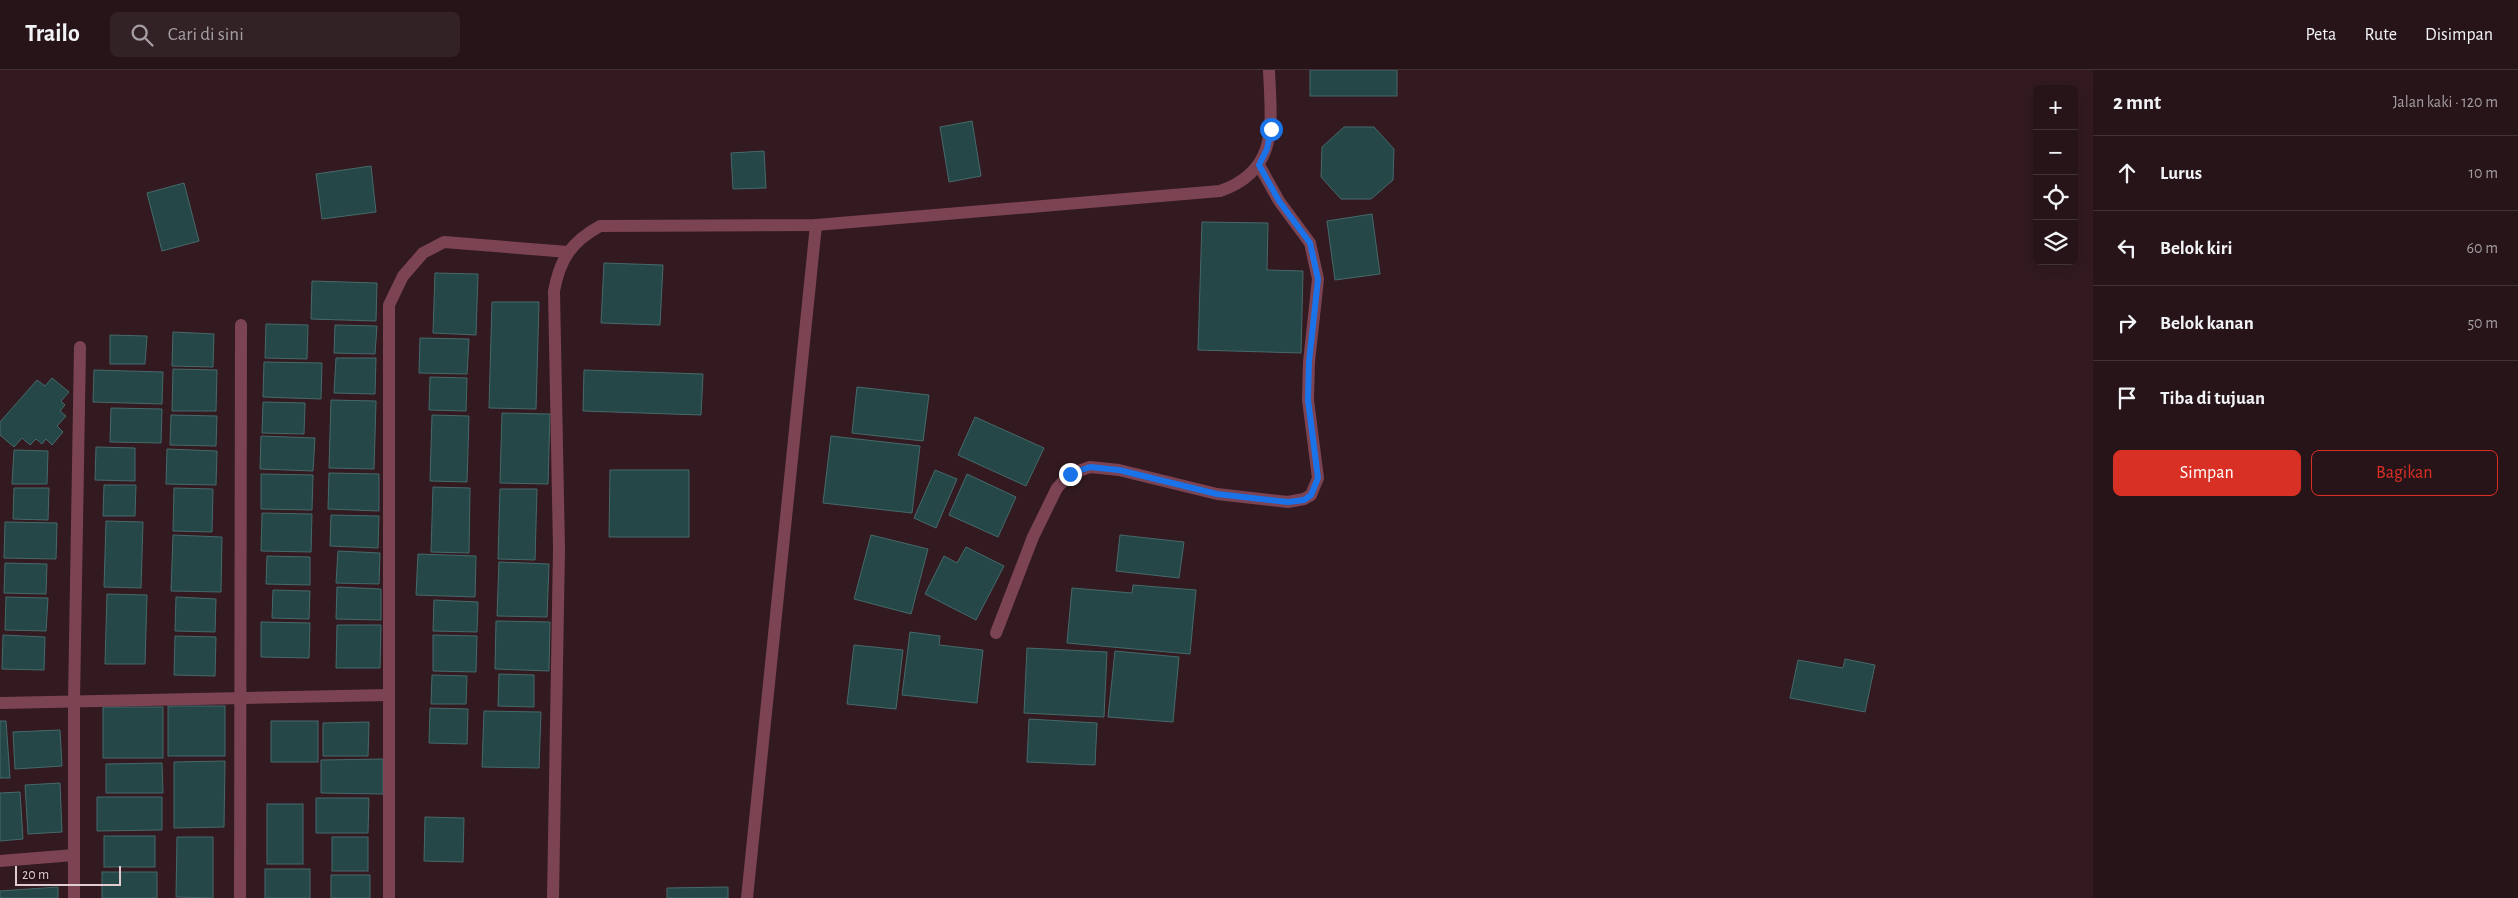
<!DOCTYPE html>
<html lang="id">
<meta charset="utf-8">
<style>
:root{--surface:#261418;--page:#322125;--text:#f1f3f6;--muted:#a49ea2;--line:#423337;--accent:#d93025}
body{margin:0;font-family:"Alegreya Sans",sans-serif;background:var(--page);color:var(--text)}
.controls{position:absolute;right:15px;top:15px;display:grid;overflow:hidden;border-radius:8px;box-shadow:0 5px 20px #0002}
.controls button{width:45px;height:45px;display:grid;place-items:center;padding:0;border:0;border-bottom:1px solid var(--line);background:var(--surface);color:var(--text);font:25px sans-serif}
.scale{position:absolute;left:15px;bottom:12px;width:106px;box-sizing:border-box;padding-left:5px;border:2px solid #dfcdd1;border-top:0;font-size:14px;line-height:18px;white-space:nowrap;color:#dfcdd1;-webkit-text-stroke:4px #281117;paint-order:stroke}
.stop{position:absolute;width:15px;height:15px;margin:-11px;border:4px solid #1a73e8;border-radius:50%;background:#fff}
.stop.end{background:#1a73e8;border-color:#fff;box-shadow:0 1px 5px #0008}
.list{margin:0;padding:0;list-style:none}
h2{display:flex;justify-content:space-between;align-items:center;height:65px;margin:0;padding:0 20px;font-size:21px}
h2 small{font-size:16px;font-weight:400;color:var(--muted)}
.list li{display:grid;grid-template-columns:32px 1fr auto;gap:15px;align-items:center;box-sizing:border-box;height:75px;padding:0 20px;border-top:1px solid var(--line)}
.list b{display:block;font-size:19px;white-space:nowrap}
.list em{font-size:16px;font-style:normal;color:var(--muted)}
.actions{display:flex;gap:10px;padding:15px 20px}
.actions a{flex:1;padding:11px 0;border:1px solid var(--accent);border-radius:8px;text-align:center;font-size:18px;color:var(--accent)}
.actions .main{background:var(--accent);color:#fff}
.icon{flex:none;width:28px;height:28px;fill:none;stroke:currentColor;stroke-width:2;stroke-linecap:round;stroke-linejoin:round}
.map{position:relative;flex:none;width:2093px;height:828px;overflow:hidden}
header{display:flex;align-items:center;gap:30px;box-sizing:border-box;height:70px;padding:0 25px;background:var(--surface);border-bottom:1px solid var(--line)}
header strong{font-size:24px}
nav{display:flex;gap:28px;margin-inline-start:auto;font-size:18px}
.search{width:350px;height:45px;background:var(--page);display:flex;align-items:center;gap:12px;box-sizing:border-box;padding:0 18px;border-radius:8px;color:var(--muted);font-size:19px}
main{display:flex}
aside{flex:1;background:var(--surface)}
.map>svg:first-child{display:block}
</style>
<header>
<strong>Trailo</strong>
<div class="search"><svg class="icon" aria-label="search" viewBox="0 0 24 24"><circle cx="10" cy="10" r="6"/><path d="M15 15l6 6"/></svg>Cari di sini</div>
<nav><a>Peta</a><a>Rute</a><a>Disimpan</a></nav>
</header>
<main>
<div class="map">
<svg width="2093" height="828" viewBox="0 0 2093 828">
<rect width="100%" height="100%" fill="#321a20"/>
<g fill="#254748" stroke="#46696a">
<rect x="1310" y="0" width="87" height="26"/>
<polygon points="972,51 981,106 949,112 940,57"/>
<polygon points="1344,57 1374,57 1394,79 1393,110 1371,129 1341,129 1321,107 1322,77"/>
<polygon points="764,81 766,118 733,119 731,83"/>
<polygon points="371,96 376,142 322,149 316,104"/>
<polygon points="184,113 199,171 162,181 147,123"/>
<polygon points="1372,144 1380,204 1335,210 1327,151"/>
<polygon points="1202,152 1268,153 1267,200 1303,201 1301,283 1198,280"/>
<polygon points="604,193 663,195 660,255 601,253"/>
<polygon points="435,203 478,204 476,265 433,263"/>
<polygon points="312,211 377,213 376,251 311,249"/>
<polygon points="492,232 539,232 536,339 489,338"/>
<polygon points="266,254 308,255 307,289 265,288"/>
<polygon points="335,255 377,256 375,284 334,283"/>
<polygon points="173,262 214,264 213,297 172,296"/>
<polygon points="110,265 147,266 145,294 110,294"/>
<polygon points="420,268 469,269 467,304 419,303"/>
<polygon points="336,288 376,288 375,324 334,323"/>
<polygon points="264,292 322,293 321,329 263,327"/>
<polygon points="173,299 217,300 216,341 172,341"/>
<polygon points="94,300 163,302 162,334 93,332"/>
<polygon points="584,300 703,304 701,345 583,341"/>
<polygon points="430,307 467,308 466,341 429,340"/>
<polygon points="52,308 69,322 61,331 65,335 60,341 66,346 57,356 63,362 52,375 46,369 42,374 36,369 30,375 22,368 14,377 0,365 0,352 37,310 45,316"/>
<polygon points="857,317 929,325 923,371 852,363"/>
<polygon points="331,330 376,331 374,399 329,398"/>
<polygon points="263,332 305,333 304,364 262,363"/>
<polygon points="111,338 162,339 161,373 110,372"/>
<polygon points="502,343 550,344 548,414 500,413"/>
<polygon points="171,345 217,346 216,376 170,375"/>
<polygon points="432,345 469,346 467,412 430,411"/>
<polygon points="975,347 1044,378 1026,416 958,385"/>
<polygon points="261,366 315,368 313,401 260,399"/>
<polygon points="831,366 920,376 912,443 823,433"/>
<polygon points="96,377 135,378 135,411 95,410"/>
<polygon points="167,379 217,381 216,415 166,414"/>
<polygon points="14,380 48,381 47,414 12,414"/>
<polygon points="610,400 689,400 689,467 609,467"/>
<polygon points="935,400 957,409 936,458 914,448"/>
<polygon points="329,403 379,404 379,441 328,439"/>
<polygon points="261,404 313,405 312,440 261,439"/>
<polygon points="967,404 1016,427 998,467 949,445"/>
<polygon points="104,415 136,415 135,446 103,446"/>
<polygon points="433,417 470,418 469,483 431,482"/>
<polygon points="14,418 49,418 48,450 13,449"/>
<polygon points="174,418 213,419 212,462 173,461"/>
<polygon points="500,419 537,419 535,490 498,489"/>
<polygon points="262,443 312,444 311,482 261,481"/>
<polygon points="331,445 379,446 378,478 330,476"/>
<polygon points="106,451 143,452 141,518 104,517"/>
<polygon points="5,452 57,453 56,489 4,488"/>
<polygon points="173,465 222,467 221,522 171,521"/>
<polygon points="871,465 928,479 911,544 854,529"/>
<polygon points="1120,465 1184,472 1179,508 1116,501"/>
<polygon points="966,477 1004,496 976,550 925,524 944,486 957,493"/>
<polygon points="338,481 380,483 379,514 336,513"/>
<polygon points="418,484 476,486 475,527 416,525"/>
<polygon points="267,486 310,487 310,515 266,514"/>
<polygon points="499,492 549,494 547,547 497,546"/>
<polygon points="5,493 47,494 46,524 4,523"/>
<polygon points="1133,515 1196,520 1190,584 1067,573 1072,518 1132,523"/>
<polygon points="337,517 381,519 381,550 336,549"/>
<polygon points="273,520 310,521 309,549 272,548"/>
<polygon points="107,524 147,525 145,594 105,594"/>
<polygon points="6,527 48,528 46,561 5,560"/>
<polygon points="176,527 216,529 215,562 175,561"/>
<polygon points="434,530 478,532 477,562 433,561"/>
<polygon points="496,551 550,552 549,601 495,599"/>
<polygon points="261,552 310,553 309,588 261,587"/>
<polygon points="337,555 381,555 380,598 336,598"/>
<polygon points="910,562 940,566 939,575 983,580 977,633 902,625"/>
<polygon points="3,565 45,567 44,600 2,599"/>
<polygon points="433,565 477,566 476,602 433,601"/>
<polygon points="175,566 216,567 215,606 174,605"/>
<polygon points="854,575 903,580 896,639 847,634"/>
<polygon points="1027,578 1107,582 1104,647 1024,643"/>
<polygon points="1115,581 1179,587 1173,652 1108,647"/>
<polygon points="1845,589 1875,595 1865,642 1790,628 1798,590 1843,598"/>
<polygon points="499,604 534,605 534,637 498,636"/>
<polygon points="432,605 467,606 466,634 431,634"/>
<rect x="168" y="636" width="57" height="50"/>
<rect x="103" y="637" width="60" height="51"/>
<polygon points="430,638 468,639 467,674 429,673"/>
<polygon points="484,641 541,642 539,698 482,697"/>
<polygon points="1029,649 1097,653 1095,695 1027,692"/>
<polygon points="0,651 6,651 10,708 0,708"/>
<rect x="271" y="651" width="47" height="41"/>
<polygon points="369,652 368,686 323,686 323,653"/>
<polygon points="60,660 62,696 15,699 13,662"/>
<polygon points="383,689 383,724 321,723 321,690"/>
<polygon points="225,691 224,757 174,758 174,692"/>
<polygon points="162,693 163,723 106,723 106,694"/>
<polygon points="60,713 62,762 28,764 25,715"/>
<polygon points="20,722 23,769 0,771 0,723"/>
<polygon points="97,727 162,727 162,760 97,761"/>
<polygon points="316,728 369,728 368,763 316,763"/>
<rect x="267" y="734" width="36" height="60"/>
<polygon points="425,747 464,748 463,792 424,791"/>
<rect x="104" y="766" width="51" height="31"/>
<polygon points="177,767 213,767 213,828 176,827"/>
<rect x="332" y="767" width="36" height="34"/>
<rect x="265" y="799" width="45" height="29"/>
<rect x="102" y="802" width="55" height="26"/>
<rect x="331" y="805" width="39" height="23"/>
<polygon points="58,817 58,828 0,828 0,821"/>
<polygon points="728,817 728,828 667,828 667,818"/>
</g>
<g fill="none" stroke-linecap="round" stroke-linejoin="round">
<g stroke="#7c4353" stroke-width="12">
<polyline points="996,563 1033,467 1057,418 1070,404 1090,397 1119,400 1217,424 1288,432 1304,429 1311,425 1318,408 1308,330 1309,292 1318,209 1310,173 1279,131 1259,95"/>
<polyline points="0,633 389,625"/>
<polyline points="0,791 74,785"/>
<polyline points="74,828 74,631 80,277"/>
<polyline points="240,828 241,255"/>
<polyline points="389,828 389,235 403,206 423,183 444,172 568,182"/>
<path d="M553,828L559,479L554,221C560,189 571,172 600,156L816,155L1220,121C1280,100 1271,53 1269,0"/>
<polyline points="747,828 816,155"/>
</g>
</g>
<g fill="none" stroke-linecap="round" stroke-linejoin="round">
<polyline stroke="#1a73e8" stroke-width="6" points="1070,404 1090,397 1119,400 1217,424 1288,432 1304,430 1311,425 1318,408 1308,330 1309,292 1318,209 1310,173 1279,131 1259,95 1267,79 1271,59"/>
</g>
</svg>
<div class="controls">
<button>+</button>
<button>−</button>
<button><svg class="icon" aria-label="locate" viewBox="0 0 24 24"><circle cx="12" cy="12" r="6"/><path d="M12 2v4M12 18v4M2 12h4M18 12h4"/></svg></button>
<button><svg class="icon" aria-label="layers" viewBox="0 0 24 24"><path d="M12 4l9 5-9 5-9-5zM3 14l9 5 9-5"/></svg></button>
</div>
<div class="scale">20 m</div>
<div class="stop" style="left:1271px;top:59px"></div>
<div class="stop end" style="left:1070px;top:404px"></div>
</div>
<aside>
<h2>2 mnt<small>Jalan kaki · 120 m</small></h2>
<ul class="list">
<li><svg class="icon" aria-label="ahead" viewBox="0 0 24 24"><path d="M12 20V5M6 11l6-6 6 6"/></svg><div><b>Lurus</b></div><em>10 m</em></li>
<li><svg class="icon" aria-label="left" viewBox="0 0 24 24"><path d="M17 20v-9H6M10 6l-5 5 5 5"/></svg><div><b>Belok kiri</b></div><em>60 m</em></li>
<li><svg class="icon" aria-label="right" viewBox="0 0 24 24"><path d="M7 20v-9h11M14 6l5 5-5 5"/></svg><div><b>Belok kanan</b></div><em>50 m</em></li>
<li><svg class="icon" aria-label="arrive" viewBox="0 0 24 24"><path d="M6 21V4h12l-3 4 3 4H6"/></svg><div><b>Tiba di tujuan</b></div></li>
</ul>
<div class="actions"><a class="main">Simpan</a><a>Bagikan</a></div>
</aside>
</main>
